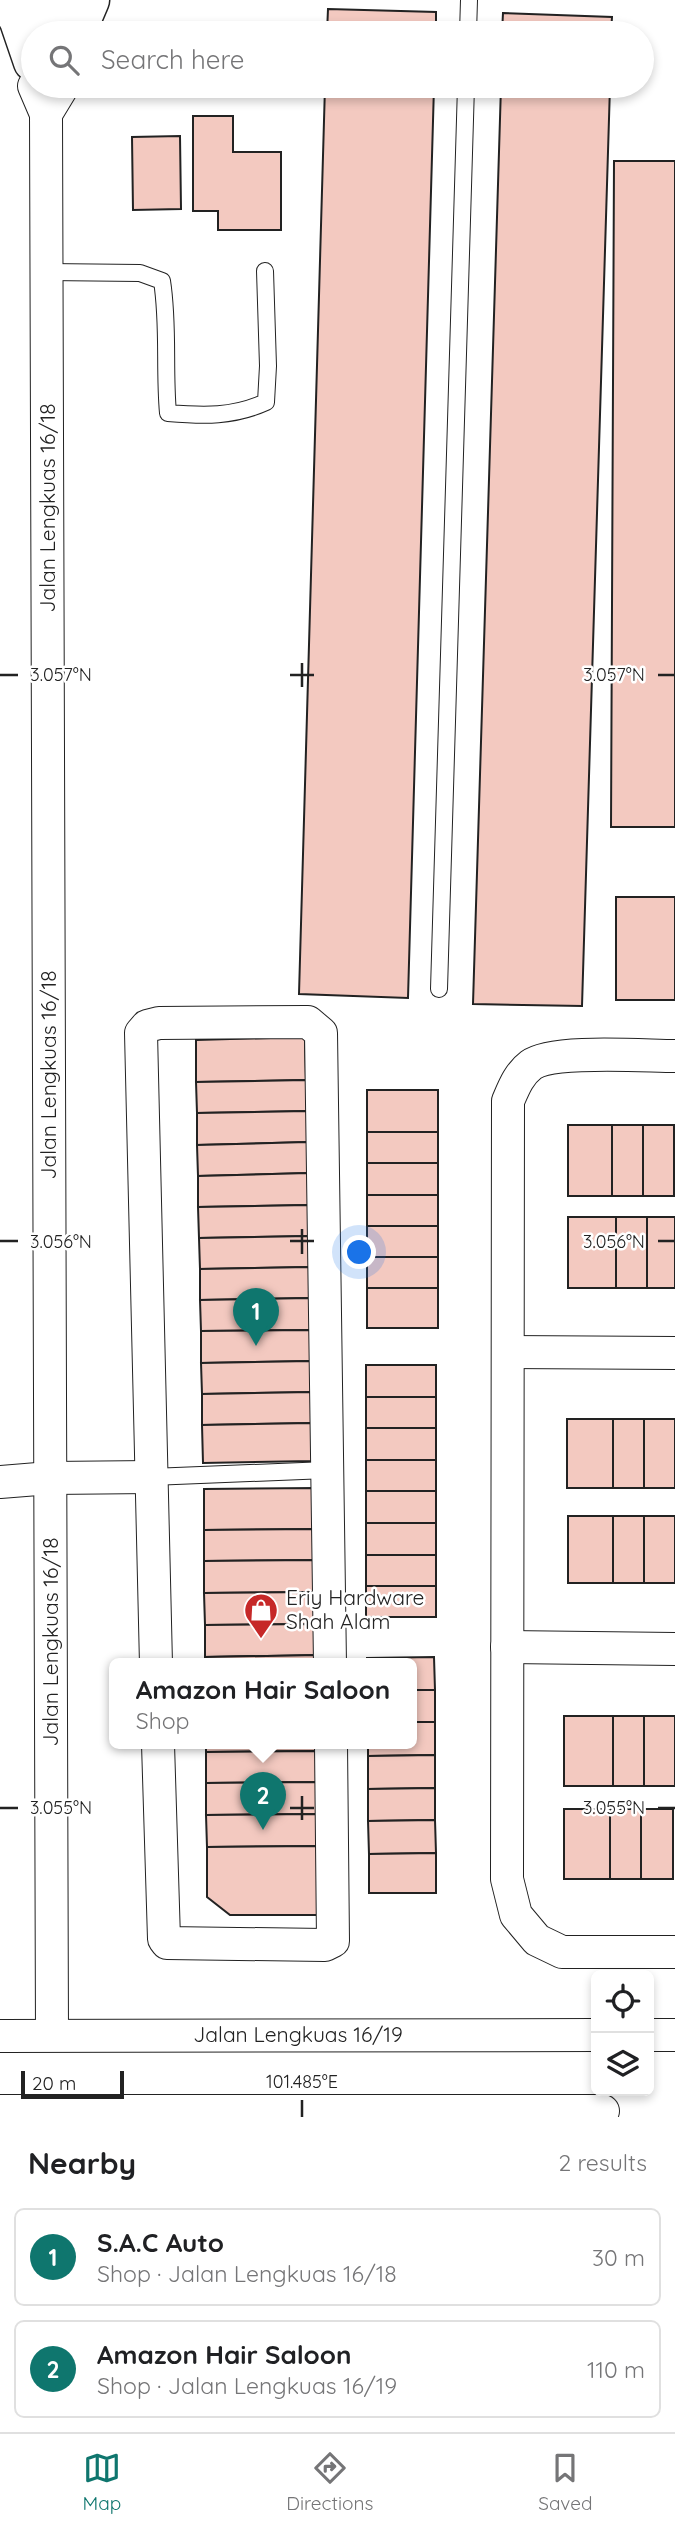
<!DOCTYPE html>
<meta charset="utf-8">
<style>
:root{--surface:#fff;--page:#f6f6f6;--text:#202124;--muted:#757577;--line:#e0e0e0;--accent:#0f766e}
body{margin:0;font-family:Quicksand,sans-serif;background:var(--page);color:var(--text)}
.controls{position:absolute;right:21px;bottom:21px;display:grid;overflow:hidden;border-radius:10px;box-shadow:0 4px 10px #0003}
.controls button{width:63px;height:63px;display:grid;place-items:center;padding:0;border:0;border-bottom:2px solid var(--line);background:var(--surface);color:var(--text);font:35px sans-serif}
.scale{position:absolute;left:21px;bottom:18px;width:103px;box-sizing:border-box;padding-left:7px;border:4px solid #222;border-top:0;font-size:19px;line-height:24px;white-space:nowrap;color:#222;-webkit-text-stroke:5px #fff;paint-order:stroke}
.you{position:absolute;left:360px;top:1253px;width:24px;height:24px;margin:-18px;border:5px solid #fff;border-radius:50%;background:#1a73e8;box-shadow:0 0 0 10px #1a73e833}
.badge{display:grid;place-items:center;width:46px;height:46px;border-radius:50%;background:var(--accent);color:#fff;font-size:23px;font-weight:700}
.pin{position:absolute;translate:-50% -58px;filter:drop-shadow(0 2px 4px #0008)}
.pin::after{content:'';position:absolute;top:37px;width:24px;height:21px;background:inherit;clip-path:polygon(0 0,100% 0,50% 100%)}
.popup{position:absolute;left:109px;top:1658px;width:308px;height:91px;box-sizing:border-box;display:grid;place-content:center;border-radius:10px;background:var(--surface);filter:drop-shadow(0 2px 5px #0005);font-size:23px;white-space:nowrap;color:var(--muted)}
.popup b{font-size:26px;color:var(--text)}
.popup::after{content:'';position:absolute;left:50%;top:100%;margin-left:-14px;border:14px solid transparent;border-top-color:var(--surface)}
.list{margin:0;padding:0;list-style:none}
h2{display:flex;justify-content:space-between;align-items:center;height:91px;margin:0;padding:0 28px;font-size:30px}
h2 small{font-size:23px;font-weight:400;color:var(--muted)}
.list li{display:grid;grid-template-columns:46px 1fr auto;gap:21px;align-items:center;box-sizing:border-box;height:98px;margin:0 14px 14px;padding:0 14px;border:2px solid var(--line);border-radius:10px}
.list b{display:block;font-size:26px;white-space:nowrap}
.list p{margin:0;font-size:23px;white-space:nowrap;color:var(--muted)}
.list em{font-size:23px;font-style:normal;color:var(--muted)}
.icon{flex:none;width:38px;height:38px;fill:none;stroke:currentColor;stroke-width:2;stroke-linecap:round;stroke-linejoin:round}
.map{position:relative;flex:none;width:675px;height:2117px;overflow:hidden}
.search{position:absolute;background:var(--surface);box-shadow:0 4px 10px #0003;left:21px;right:21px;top:21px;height:77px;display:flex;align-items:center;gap:18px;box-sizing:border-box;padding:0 24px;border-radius:38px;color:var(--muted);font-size:26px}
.sheet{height:315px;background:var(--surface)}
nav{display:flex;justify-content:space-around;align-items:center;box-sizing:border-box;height:98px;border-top:2px solid var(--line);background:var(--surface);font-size:19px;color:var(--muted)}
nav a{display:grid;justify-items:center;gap:4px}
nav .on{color:var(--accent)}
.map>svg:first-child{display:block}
</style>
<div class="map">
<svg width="675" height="2117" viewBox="0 0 675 2117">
<rect width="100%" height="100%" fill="#fff"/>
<g fill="#f3c9c0" stroke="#222" stroke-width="2">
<polygon points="328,9 436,12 436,33 327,33"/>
<polygon points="503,13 612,17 611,33 502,33"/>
<polygon points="325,86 434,86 408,998 299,994"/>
<polygon points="501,86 610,86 582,1006 473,1004"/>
<polygon points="193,116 233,116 233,152 281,152 281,230 218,230 218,211 193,211"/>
<polygon points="180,136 181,209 133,210 132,137"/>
<polygon points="614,161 675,161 675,827 611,827"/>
<rect x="616" y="897" width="59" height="103"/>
<polygon points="305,1037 306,1080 196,1082 196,1040"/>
<polygon points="306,1080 307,1111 197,1113 196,1082"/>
<rect x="367" y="1090" width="71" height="42"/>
<polygon points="307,1111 307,1142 197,1145 197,1113"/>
<rect x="568" y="1125" width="44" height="71"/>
<rect x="612" y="1125" width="31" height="71"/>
<rect x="643" y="1125" width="31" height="71"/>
<rect x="367" y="1132" width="71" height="31"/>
<polygon points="307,1142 308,1173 198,1176 197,1145"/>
<rect x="367" y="1163" width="71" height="32"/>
<polygon points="308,1173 308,1205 198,1207 198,1176"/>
<rect x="367" y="1195" width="71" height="31"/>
<polygon points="308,1205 309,1236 199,1238 198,1207"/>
<rect x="568" y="1217" width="48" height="71"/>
<rect x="616" y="1217" width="31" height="71"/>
<rect x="647" y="1217" width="28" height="71"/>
<rect x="367" y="1226" width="71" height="31"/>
<polygon points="309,1236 309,1267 200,1269 199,1238"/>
<rect x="367" y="1257" width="71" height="31"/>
<polygon points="309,1267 310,1298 200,1300 200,1269"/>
<rect x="367" y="1288" width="71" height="40"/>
<polygon points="310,1298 311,1330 201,1331 200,1300"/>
<polygon points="311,1330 311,1361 201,1363 201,1331"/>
<polygon points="311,1361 312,1392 202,1394 201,1363"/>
<rect x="366" y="1365" width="70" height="32"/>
<polygon points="312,1392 312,1423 202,1425 202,1394"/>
<rect x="366" y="1397" width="70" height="31"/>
<rect x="567" y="1419" width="46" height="69"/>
<rect x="613" y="1419" width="31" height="69"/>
<rect x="644" y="1419" width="31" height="69"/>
<polygon points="312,1423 313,1461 203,1463 202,1425"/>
<rect x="366" y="1428" width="70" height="32"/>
<rect x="366" y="1460" width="70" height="31"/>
<polygon points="316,1488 317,1529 204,1530 204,1489"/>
<rect x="366" y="1491" width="70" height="32"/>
<rect x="568" y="1516" width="45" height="67"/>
<rect x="613" y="1516" width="31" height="67"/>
<rect x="644" y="1516" width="31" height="67"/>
<rect x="366" y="1523" width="70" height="32"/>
<polygon points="317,1529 317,1560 204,1561 204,1530"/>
<rect x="366" y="1555" width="70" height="31"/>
<polygon points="317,1560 317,1592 204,1593 204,1561"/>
<rect x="366" y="1586" width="70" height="31"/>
<polygon points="317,1592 318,1624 205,1625 204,1593"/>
<polygon points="318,1624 318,1655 205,1657 205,1625"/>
<polygon points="318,1655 318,1664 205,1664 205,1657"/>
<polygon points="434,1657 435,1690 412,1690 412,1664 367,1664 367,1658"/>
<rect x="412" y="1690" width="23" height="32"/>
<rect x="564" y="1716" width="49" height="70"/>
<rect x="613" y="1716" width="31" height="70"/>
<rect x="644" y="1716" width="31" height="70"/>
<polygon points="412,1722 435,1722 435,1755 368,1756 368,1744 412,1744"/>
<polygon points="206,1744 319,1744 319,1751 206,1752"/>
<polygon points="319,1751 319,1782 206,1783 206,1752"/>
<polygon points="435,1755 435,1788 368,1789 368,1756"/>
<polygon points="319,1782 320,1814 206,1815 206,1783"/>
<polygon points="435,1788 435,1820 368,1821 368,1789"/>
<rect x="564" y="1809" width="46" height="70"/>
<rect x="610" y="1809" width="31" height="70"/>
<rect x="641" y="1809" width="32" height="70"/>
<polygon points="320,1814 320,1846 207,1847 206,1815"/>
<polygon points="435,1820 436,1853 369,1854 368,1821"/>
<polygon points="320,1846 319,1915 230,1915 207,1897 207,1847"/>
<polygon points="436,1853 436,1893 369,1893 369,1854"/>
</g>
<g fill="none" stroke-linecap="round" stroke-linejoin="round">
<g stroke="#222" stroke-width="18">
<g id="service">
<polyline points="468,33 469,0"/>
<path d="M47,272L140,273L162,281C169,325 164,369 168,413C204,416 233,417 266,402L268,366L265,271"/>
<polyline points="439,989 466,86"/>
<polyline points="151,1477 327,1470"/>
</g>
</g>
<g stroke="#222" stroke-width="34">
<g id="minor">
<polyline points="35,33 35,0"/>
<polyline points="64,33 64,0"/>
<polyline points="34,86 46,114 52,2035"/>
<polyline points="46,114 63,86"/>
<path d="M675,1056C645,1056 552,1049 531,1065C519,1074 514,1087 508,1101L507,1879L516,1915L537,1940L562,1952H675"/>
<polyline points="508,1352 675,1353"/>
<polyline points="0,1482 50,1478 151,1477"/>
<polyline points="507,1647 675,1649"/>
<polyline points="156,1664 141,1033 147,1026 159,1023 308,1022 321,1033 330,1664"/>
<polyline points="158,1744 164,1939 167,1943 325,1945 333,1941 331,1744"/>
<polyline points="649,2035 675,2035"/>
<polyline points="0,2036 596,2035"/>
<polyline points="0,2111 603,2111"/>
</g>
</g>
<g stroke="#222" stroke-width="41">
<g id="primary">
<polyline points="8,0 19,21 33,62"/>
<polyline points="76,33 90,0"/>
</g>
</g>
<use href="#service" stroke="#fff" stroke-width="16"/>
<use href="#minor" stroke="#fff" stroke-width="32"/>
<use href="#primary" stroke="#fff" stroke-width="38"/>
</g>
<path fill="none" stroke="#222" stroke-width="2.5" d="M302,663V687M0,675H18M290,675H314M658,675H675M302,1229V1254M0,1241H18M290,1241H314M658,1241H675M302,1796V1820M0,1808H18M290,1808H314M658,1808H675M302,2100V2117"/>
<defs>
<g id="shop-pin" transform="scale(1.75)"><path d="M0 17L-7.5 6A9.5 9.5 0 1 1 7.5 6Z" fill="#c62828" stroke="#fff"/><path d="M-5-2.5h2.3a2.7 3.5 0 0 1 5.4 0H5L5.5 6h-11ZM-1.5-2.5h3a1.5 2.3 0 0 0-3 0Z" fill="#fff"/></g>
</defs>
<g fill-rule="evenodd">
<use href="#shop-pin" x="261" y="1610"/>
</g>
<g text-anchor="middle" stroke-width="5" stroke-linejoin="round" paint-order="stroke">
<g font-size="21" fill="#222" stroke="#fff">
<text transform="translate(48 508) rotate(-90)" y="7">Jalan Lengkuas 16/18</text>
<text transform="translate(49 1075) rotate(-90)" y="7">Jalan Lengkuas 16/18</text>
<text transform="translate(51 1642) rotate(-90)" y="7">Jalan Lengkuas 16/18</text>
<text x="298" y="2042">Jalan Lengkuas 16/19</text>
</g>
<g font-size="21" fill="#222" stroke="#fff" text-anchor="start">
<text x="286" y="1605">Eriy Hardware<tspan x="286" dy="24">Shah Alam</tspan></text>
</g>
</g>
<g font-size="18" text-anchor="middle" fill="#222" stroke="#fff" stroke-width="5" stroke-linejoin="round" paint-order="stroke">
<text x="61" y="681">3.057°N</text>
<text x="614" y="681">3.057°N</text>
<text x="61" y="1248">3.056°N</text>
<text x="614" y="1248">3.056°N</text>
<text x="61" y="1814">3.055°N</text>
<text x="614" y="1814">3.055°N</text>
<text x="302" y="2088">101.485°E</text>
</g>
</svg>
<div class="controls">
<button><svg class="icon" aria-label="locate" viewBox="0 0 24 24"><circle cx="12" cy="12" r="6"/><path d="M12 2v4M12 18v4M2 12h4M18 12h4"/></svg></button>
<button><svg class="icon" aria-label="layers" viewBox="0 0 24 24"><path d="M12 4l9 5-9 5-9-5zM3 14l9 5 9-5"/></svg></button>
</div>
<div class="scale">20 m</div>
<div class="you"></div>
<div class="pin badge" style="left:256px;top:1346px">1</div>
<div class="pin badge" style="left:263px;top:1830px">2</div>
<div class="popup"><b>Amazon Hair Saloon</b>Shop</div>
<div class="search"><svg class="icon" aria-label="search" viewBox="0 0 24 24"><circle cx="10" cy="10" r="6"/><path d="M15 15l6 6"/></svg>Search here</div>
</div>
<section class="sheet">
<h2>Nearby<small>2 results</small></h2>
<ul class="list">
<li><span class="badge">1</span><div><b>S.A.C Auto</b><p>Shop · Jalan Lengkuas 16/18</p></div><em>30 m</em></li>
<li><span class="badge">2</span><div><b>Amazon Hair Saloon</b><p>Shop · Jalan Lengkuas 16/19</p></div><em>110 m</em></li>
</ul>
</section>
<nav>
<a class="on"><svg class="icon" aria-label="map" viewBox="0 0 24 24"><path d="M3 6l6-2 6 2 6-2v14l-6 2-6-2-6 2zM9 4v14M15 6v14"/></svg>Map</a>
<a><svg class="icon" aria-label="directions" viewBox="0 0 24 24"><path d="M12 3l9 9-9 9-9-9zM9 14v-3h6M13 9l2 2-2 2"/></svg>Directions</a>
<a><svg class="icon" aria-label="saved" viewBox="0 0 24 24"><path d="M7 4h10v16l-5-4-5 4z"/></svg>Saved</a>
</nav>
